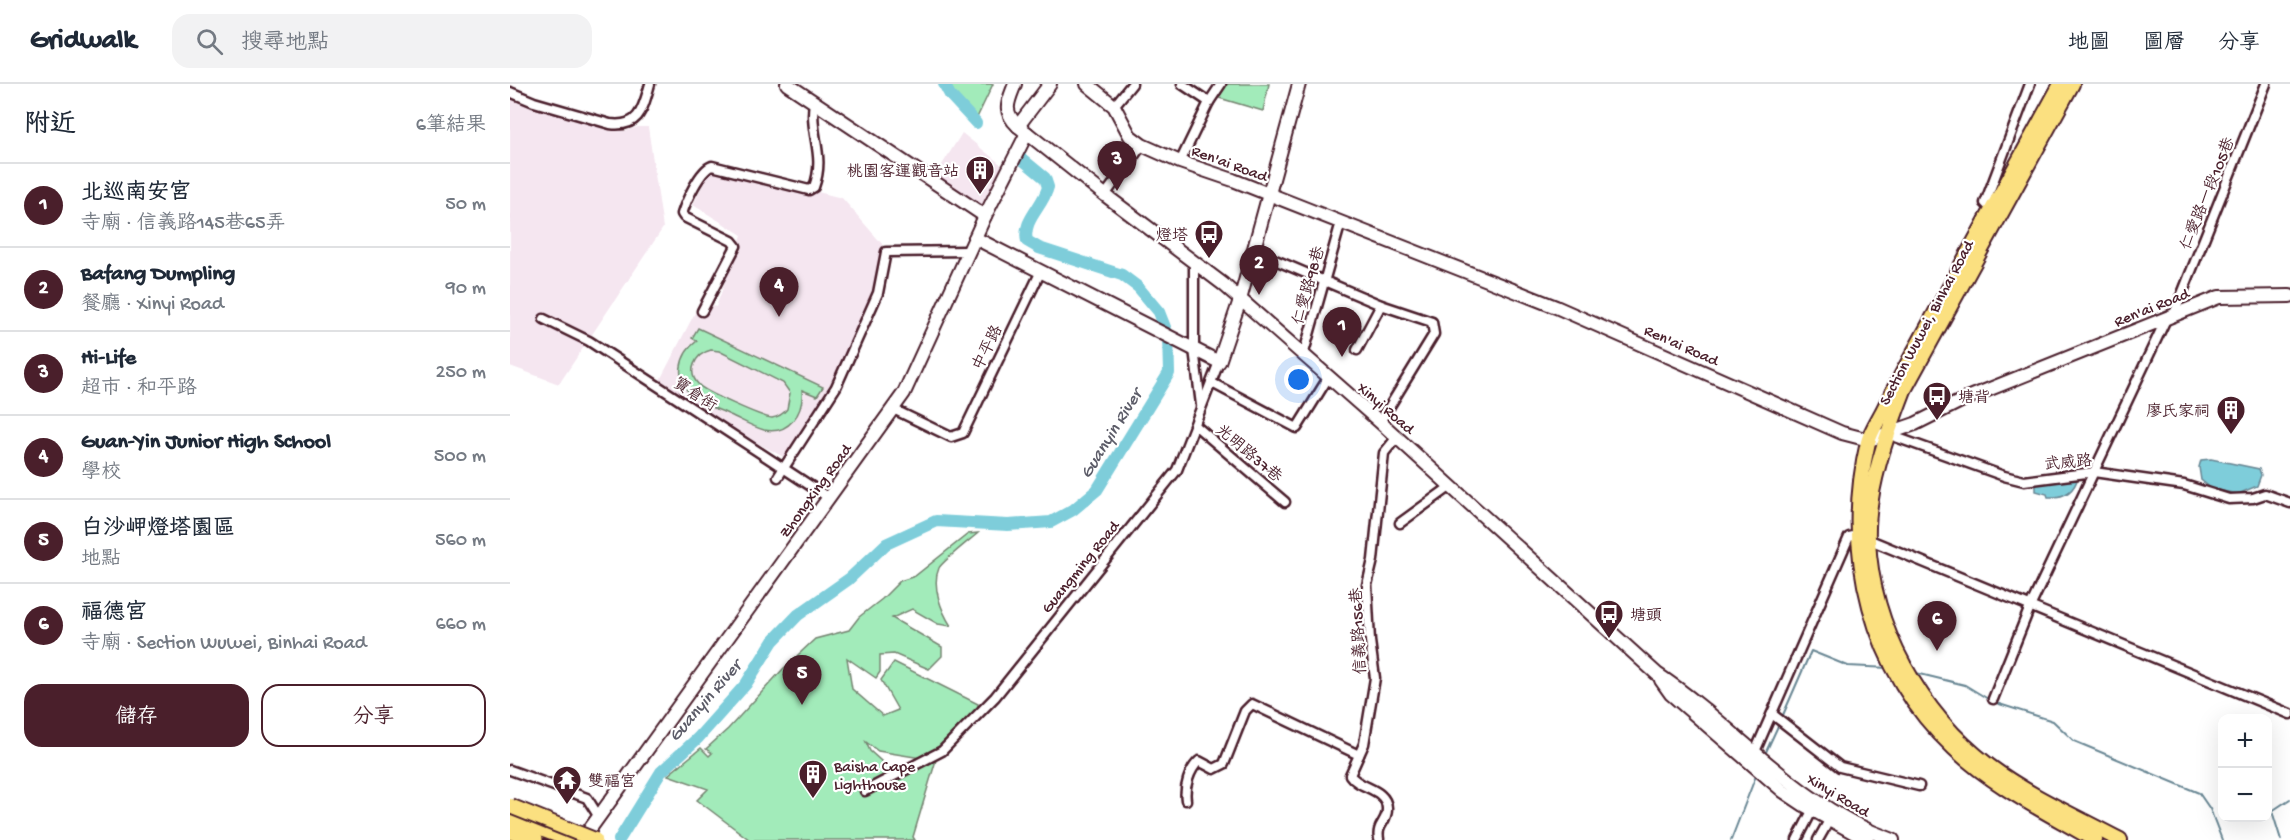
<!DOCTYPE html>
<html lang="zh-TW">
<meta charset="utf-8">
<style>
:root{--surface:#fff;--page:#f2f2f3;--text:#1f2937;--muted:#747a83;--line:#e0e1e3;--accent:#4a1f2b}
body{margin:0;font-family:"Gochi Hand","LXGW WenKai TC",sans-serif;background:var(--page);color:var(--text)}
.controls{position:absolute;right:18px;bottom:18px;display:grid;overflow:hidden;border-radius:12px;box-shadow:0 6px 24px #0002}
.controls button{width:54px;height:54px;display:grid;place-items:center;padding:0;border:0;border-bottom:2px solid var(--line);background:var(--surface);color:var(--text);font:30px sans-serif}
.you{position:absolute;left:789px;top:296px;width:21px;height:21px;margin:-15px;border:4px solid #fff;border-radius:50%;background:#1a73e8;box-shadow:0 0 0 9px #1a73e833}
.badge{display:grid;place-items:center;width:39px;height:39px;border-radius:50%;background:var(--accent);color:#fff;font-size:20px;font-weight:700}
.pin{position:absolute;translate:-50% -50px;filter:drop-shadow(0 2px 3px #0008)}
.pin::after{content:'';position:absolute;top:32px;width:21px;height:18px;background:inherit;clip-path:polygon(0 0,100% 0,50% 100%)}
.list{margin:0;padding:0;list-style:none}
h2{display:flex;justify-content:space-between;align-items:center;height:78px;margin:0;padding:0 24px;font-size:26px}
h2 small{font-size:20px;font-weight:400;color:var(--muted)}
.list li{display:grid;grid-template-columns:39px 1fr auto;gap:18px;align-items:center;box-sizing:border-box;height:84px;padding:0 24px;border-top:2px solid var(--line)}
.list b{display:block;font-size:22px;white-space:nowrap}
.list p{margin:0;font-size:20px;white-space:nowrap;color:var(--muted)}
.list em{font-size:20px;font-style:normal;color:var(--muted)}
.actions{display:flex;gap:12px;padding:18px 24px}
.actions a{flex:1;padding:14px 0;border:2px solid var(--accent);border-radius:18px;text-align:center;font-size:21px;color:var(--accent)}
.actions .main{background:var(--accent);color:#fff}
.icon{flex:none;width:33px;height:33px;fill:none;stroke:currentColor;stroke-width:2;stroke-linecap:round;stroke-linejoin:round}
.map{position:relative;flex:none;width:1780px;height:756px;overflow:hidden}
header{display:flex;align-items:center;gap:36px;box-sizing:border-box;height:84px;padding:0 30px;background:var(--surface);border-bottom:2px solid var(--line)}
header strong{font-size:28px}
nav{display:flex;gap:33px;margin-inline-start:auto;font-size:21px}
.search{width:420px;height:54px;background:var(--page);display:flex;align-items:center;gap:15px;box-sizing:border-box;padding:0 21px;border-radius:18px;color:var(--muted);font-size:22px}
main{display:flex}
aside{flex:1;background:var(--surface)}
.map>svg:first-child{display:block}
</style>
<header>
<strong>Gridwalk</strong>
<div class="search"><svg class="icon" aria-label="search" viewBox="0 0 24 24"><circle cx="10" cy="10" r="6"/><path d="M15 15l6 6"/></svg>搜尋地點</div>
<nav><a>地圖</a><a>圖層</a><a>分享</a></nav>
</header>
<main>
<aside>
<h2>附近<small>6筆結果</small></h2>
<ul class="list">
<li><span class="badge">1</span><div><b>北巡南安宮</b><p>寺廟 · 信義路145巷65弄</p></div><em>50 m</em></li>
<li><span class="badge">2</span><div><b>Bafang Dumpling</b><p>餐廳 · Xinyi Road</p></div><em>90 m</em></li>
<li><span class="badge">3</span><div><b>Hi-Life</b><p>超市 · 和平路</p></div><em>250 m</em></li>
<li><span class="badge">4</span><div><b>Guan-Yin Junior High School</b><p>學校</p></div><em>500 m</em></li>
<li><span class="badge">5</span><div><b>白沙岬燈塔園區</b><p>地點</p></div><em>560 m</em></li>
<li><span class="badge">6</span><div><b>福德宮</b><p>寺廟 · Section Wuwei, Binhai Road</p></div><em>660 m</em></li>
</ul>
<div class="actions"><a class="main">儲存</a><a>分享</a></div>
</aside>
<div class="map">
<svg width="1780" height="756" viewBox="0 0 1780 756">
<rect width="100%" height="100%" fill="#fff"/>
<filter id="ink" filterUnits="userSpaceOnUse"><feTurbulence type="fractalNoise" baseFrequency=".0167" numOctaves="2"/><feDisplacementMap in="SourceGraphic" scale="12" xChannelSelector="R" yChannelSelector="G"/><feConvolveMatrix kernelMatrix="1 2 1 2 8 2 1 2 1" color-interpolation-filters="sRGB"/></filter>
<g filter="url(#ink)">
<g fill="#f5e6f0">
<polygon points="0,14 22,23 103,45 115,47 128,43 138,43 153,144 49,300 0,282"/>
<polygon points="452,49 493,82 475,119 472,121 425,92"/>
<polygon points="202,82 332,114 373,161 371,179 330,303 283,378 240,355 149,298 190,219 206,223 232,151 183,121"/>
</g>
<g fill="#a2ebba" stroke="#768572" stroke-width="1.5" fill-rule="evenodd">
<polygon points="434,0 483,0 465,38 440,11"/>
<polygon points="715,0 759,0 753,27 706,13"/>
<path d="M188,244L313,303L307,312L292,306C294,329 279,351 254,346C243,343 231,336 220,331C208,325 193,321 183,312C164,297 168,271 187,257L182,254ZM201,266L209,267L273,299L280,309L277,325C273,330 268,333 262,334C254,334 195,308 189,301C176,288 185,270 201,266Z"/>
<path d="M468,449C460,456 433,477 429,484C421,502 432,528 441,542L428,540L402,525L382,534L432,563V572L419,585L384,570L370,571V588L366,594L337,574L342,605L373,632L388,626L371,596L384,578L468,620L467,627L431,664L411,674L368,667L356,658L360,667L371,677L381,700V696L426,676L403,753L405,756H240L187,716L198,705L158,691L191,664L199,672L202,669L196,665L218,645L273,585L305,555L339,546L349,533L372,515L390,497L405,492L458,450Z"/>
</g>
<g fill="#7ecdda" stroke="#698794" stroke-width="1.5">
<polygon points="1701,375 1749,385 1751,391 1747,402 1728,410 1702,405 1691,396 1689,383 1691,376"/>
<path d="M1568,393C1564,409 1553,414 1538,413L1537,410L1526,407V398Z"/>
</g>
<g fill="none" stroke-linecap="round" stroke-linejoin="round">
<g stroke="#698794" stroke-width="2">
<polyline points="1406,589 1455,601 1483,618 1543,637 1564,657 1689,709 1700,725 1712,756"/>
<polyline points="1273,631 1301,567 1338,582 1379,584"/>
<polyline points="1255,670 1268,642"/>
<polyline points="1221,756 1247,689"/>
<polyline points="1771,756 1762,727 1780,715"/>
</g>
<g stroke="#7ecdda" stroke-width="12">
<polyline points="434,0 440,11 466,39"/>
<path d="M109,756L151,688L188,654L236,600L263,557L288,531L339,495L376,460L426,437L498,441L541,438L563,426L587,406L659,289L658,251L649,228L628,203L612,191L529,164L517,157C512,136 533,123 538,103L535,94L512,75"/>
</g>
<g stroke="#4a1f2b" stroke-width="13">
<g id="street">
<polyline points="672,0 699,18"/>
<path d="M0,8L24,18L100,40C130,44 133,24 140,0"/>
<polyline points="604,22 622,0"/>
<polyline points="670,78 699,18 711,0"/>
<polyline points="595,111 632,61"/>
<polyline points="1482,126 1475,119 1520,0"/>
<polyline points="744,167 871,221 922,238 924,250 870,338"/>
<polyline points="684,178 684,265 691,321"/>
<path d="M192,227L226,162L222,157L174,133L172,130C176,117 190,86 202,82L299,106L304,103C316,71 299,50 304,19"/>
<polyline points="1664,230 1756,0"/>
<polyline points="34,235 79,257 319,414"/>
<polyline points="847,266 871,221"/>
<polyline points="793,272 831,138"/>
<polyline points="704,300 787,344 818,294"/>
<polyline points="383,325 441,353 453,349 531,187"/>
<polyline points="686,342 775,418"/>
<polyline points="1377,350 1494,392 1514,397 1584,388 1674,401 1719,415 1743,414 1755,410 1780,419"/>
<polyline points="268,393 326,303 368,209 376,168 459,167"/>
<polyline points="890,439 941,402"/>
<polyline points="1483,615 1520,523 1657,233"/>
<polyline points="1262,630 1330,683 1409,702"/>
<polyline points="1244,670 1339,453 1348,451 1780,630"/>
<polyline points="0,686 77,714 89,733"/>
<polyline points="355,707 432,667 485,613 667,386 709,278"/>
<path d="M676,716C674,704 679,686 689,677L704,685L714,680L735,627L742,620L849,671"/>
<path d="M869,755C866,740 878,738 877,724C876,704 849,705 840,691L854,660L865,594L860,557L857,501L863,476L874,369L887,353"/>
<polyline points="1287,756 1304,723"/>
<polyline points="1308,756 1321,733"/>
</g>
</g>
<g stroke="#4a1f2b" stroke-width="16">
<g id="secondary">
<polyline points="277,0 475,132"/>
<path d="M505,0C498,18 492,27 508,42L595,111L713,200L870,338L1147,590C1230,645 1285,722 1383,756"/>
<polyline points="577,0 604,22 620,52 632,61 670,78 723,96 1046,223 1332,349 1359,356 1405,340 1455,315 1709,213 1780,212"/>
<polyline points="508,42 540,0"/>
<polyline points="465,154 709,278 730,216 789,0"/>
<polyline points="1151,596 1161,610 1273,707 1294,721 1357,756"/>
<polyline points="72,756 394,309 475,132 517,49"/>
</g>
</g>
<g stroke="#4a1f2b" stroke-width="18">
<g id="primary">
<path d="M1551,0C1505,83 1460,166 1415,248C1401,274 1387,299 1374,325C1369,335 1361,347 1358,358C1332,468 1361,586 1444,664C1485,703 1537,728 1585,756"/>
<path d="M1562,0L1394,306C1377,350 1356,407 1358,456C1362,543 1410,630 1479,682C1519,712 1567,733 1610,756"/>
</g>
</g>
<g stroke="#4a1f2b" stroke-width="20">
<g id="highway">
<polyline points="0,733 62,756"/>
<polyline points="0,747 25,756"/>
</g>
</g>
<use href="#street" stroke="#fff" stroke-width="8"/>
<use href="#secondary" stroke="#fff" stroke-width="12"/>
<use href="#primary" stroke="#fbe080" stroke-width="14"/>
<use href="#highway" stroke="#fbe080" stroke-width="15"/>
<g stroke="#4a1f2b" stroke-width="18" stroke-linecap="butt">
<polyline id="primary-bridge" points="0,722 85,756"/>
</g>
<use href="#primary-bridge" stroke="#fbe080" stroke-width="14"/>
</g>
</g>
<defs>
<g id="building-pin" transform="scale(1.5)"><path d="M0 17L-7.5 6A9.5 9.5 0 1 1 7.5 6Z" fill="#4a1f2b" stroke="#fff"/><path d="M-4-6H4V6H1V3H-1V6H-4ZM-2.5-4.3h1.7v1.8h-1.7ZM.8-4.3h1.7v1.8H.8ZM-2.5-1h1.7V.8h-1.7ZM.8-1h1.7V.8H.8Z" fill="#fff"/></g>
<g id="bus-pin" transform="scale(1.5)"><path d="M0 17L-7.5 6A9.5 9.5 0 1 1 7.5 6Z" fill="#4a1f2b" stroke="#fff"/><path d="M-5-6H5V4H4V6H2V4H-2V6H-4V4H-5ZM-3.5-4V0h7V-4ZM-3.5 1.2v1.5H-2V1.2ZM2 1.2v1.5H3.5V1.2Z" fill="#fff"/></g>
<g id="temple-pin" transform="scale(1.5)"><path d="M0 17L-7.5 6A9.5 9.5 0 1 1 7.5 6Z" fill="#4a1f2b" stroke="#fff"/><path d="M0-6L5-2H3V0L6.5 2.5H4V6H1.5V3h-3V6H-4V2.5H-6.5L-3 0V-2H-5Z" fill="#fff"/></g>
</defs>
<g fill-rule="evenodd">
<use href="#building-pin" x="470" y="86"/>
<use href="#bus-pin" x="699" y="150"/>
<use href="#bus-pin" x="1427" y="312"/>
<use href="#building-pin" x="1721" y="326"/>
<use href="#bus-pin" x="1099" y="530"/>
<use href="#building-pin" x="303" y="690"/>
<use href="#temple-pin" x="57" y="696"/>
</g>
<g text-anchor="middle" stroke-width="4.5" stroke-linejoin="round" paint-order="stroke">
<g font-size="16" fill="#4a1f2b" stroke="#fff">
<text transform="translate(720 78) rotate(20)" y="6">Ren'ai Road</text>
<text transform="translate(1696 109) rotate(-68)" y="6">仁愛路一段105巷</text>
<text transform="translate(797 201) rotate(-74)" y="6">仁愛路98巷</text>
<text transform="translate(1641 222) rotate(-22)" y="6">Ren'ai Road</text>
<text transform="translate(1415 238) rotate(-62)" y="6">Section Wuwei, Binhai Road</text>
<text transform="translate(1172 260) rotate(24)" y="6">Ren'ai Road</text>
<text transform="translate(476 263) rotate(-64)" y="6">中平路</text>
<text transform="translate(186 309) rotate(33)" y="6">寶倉街</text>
<text transform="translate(877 323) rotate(41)" y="6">Xinyi Road</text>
<text transform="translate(740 368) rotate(40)" y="6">光明路37巷</text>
<text transform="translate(1558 377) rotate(-5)" y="6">武威路</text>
<text transform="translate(304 406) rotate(-54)" y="6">Zhongxing Road</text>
<text transform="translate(569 482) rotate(-51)" y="6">Guangming Road</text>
<text transform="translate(847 547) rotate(-93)" y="6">信義路156巷</text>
<text transform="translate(1329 710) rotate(31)" y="6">Xinyi Road</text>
</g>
<g font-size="16" fill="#4a1f2b" stroke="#fff" text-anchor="start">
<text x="449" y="92" text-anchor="end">桃園客運觀音站</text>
<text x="678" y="156" text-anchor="end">燈塔</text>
<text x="1448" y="318">塘背</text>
<text x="1700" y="332" text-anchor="end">廖氏家祠</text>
<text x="1120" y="536">塘頭</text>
<text x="324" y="687">Baisha Cape<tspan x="324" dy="18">Lighthouse</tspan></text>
<text x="78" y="702">雙福宮</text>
</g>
<g font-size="18" font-style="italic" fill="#5c5c68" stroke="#fff">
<text transform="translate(600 349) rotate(-58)" y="6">Guanyin River</text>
<text transform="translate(194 616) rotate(-49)" y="6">Guanyin River</text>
</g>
</g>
</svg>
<div class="controls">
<button>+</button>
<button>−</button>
</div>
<div class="you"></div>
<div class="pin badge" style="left:832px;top:273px">1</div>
<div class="pin badge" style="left:749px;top:211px">2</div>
<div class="pin badge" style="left:607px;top:107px">3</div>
<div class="pin badge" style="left:269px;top:233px">4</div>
<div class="pin badge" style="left:292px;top:621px">5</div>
<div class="pin badge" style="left:1427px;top:567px">6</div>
</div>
</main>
